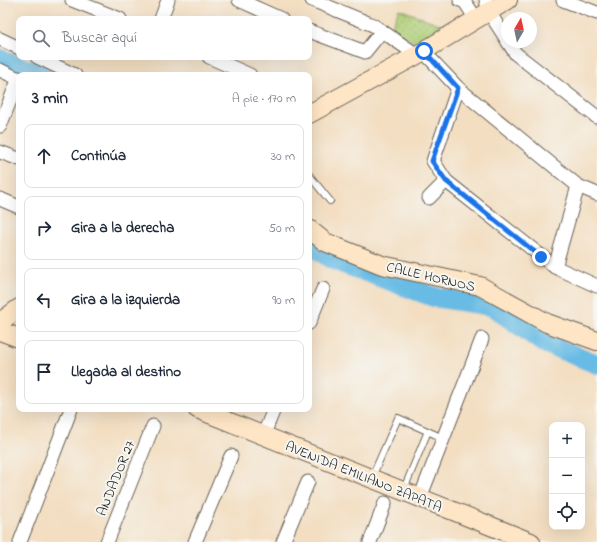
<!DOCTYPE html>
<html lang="es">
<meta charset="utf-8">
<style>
:root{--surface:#fff;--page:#f6f6f7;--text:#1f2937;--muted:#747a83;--line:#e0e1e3}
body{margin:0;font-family:"Indie Flower",sans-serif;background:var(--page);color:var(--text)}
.controls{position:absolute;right:12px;bottom:12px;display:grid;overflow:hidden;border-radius:8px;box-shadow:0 4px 16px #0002}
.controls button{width:36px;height:36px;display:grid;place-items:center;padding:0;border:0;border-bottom:1px solid var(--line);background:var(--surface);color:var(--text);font:20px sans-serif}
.compass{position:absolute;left:501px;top:12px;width:36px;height:36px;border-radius:50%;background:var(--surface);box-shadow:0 4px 16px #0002;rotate:9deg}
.stop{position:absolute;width:12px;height:12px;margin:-9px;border:3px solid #1a73e8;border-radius:50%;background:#fff}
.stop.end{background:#1a73e8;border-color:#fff;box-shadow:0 1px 4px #0008}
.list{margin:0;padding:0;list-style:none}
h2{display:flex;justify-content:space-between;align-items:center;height:52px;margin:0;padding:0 16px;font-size:17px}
h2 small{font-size:13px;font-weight:400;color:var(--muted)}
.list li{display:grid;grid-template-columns:26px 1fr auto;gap:12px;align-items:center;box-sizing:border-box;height:64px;margin:0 8px 8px;padding:0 8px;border:1px solid var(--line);border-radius:8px}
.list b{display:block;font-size:15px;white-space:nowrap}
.list em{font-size:13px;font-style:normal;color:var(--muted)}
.icon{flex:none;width:22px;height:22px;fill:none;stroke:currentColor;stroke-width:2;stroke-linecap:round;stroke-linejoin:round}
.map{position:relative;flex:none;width:597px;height:542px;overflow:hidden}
.search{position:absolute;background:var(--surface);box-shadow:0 4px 16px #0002;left:16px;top:16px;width:296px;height:44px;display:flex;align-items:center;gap:10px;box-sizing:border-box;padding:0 14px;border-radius:8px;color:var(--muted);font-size:15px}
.panel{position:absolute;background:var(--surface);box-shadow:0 4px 16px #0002;left:16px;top:72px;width:296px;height:340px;border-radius:8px}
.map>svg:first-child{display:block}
</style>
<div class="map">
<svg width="597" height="542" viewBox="0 0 597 542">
<defs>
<pattern id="park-dots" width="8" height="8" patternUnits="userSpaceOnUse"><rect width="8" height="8" fill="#aecd75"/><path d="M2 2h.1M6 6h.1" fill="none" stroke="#95af65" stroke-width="1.8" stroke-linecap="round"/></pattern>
</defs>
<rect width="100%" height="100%" fill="#f6f6f2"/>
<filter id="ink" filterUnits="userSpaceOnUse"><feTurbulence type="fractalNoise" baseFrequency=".025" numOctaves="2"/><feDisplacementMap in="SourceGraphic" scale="8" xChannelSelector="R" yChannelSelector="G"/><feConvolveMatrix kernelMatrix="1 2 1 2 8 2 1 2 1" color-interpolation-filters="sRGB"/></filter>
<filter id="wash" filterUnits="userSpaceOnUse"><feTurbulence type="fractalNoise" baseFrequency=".012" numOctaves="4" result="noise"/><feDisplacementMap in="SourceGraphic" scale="16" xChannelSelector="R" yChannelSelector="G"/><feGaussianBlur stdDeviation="0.9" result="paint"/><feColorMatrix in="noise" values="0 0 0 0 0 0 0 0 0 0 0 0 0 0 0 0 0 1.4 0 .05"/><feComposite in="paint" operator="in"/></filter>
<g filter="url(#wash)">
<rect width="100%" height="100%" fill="#f3dec1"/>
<polygon fill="url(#park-dots)" stroke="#657448" points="399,9 442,25 417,44 391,28"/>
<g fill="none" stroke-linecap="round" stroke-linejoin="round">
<g stroke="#67bbe4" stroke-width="20">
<polyline points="0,59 42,75"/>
<polyline points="309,243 331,259 434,297 492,306 544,343 597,364"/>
</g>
</g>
</g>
<g filter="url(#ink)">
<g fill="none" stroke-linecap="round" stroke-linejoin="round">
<g stroke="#676056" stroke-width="8">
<g id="lane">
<polyline points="309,175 330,201"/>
<polyline points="372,477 398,418 443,438"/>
<polyline points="404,489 428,431"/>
</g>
</g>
<g stroke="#676056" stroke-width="15">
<g id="street">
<polyline points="72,0 120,19"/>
<polyline points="239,0 281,19"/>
<polyline points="312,0 373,25 417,55"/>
<polyline points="460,0 465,2 476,19"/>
<polyline points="486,0 489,12 507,40"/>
<polyline points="563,0 597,13"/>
<polyline points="161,19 168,0"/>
<polyline points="309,31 365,52 382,31"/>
<polyline points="0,39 19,48"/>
<polyline points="508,42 516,54 597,117"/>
<polyline points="423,51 458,88 578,186 597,194"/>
<polyline points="37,57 75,75"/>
<polyline points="209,57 250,75"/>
<polyline points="0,70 19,79"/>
<polyline points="0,126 19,78"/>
<polyline points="0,152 19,159"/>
<polyline points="446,181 555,267 597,286"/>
<polyline points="429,198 446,181 433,161 458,88"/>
<polyline points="0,199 19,207"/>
<polyline points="555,267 578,186"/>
<polyline points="309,323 323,289"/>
<polyline points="263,436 274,409"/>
<polyline points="420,498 482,339"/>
<polyline points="20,542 71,409"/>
<polyline points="107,542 153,426"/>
<polyline points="195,542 231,456"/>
<polyline points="283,542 308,482"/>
<polyline points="370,542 385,503"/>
</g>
</g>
<g stroke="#676056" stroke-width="20">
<g id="secondary">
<polyline points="309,114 417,55 508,0"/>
<polyline points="309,229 325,242 382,265 480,286 547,323 597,341"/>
<polyline points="0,322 19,308"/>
<polyline points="0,331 19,338"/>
<polyline points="197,409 531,542"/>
</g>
</g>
<use href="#lane" stroke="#fff" stroke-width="6"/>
<use href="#street" stroke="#fff" stroke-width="13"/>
<use href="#secondary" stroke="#fde5c5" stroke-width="18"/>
</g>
</g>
<g fill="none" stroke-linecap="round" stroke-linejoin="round" filter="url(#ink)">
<polyline stroke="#1a73e8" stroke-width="5" points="424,51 458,88 432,161 446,181 541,257"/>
</g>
<g text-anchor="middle" stroke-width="4" stroke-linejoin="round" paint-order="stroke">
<g font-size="14" fill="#1c1c1c" stroke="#f6f6f2">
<text transform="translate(431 276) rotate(13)" y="5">CALLE HORNOS</text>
<text transform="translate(364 476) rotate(22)" y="5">AVENIDA EMILIANO ZAPATA</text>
<text transform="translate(115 478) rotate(-68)" y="5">ANDADOR 27</text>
</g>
</g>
</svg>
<div class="controls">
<button>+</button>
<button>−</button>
<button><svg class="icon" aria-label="locate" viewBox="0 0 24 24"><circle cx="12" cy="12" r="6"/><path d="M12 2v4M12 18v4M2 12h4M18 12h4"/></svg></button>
</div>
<svg class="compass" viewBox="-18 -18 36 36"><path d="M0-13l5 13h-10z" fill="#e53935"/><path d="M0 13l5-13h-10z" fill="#747a83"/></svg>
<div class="stop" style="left:424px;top:51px"></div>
<div class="stop end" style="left:541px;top:257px"></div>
<div class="search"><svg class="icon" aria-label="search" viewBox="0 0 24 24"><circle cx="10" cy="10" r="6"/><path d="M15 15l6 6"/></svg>Buscar aquí</div>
<section class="panel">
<h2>3 min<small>A pie · 170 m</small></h2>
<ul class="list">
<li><svg class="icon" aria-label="ahead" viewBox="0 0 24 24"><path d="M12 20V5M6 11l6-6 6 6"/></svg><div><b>Continúa</b></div><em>30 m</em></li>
<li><svg class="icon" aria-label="right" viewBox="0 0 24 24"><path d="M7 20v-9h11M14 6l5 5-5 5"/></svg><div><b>Gira a la derecha</b></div><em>50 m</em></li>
<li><svg class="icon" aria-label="left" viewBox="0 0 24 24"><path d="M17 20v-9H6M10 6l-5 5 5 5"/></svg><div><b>Gira a la izquierda</b></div><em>90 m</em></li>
<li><svg class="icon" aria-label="arrive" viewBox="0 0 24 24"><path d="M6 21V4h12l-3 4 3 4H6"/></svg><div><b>Llegada al destino</b></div></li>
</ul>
</section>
</div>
